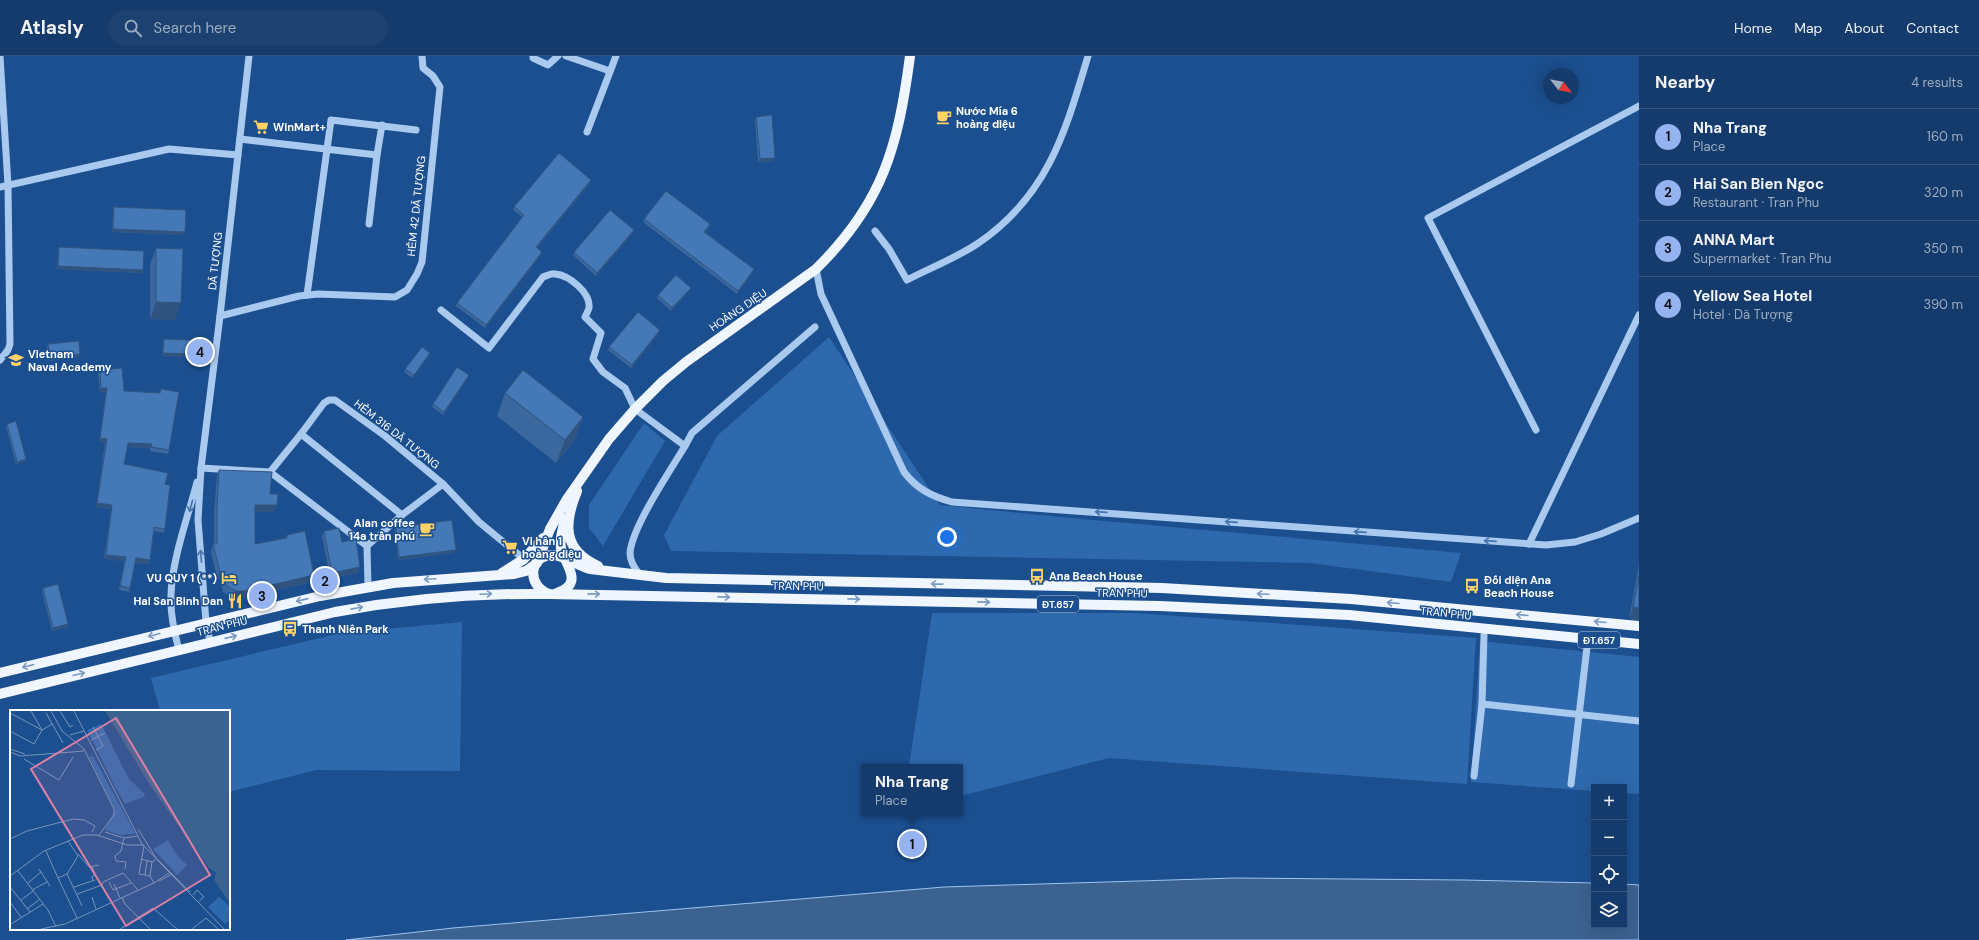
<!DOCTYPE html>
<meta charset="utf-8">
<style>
:root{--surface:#143b6b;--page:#1d4271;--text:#f1f3f6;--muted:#9dadc1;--line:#33557e;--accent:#95b2f1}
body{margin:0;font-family:"DM Sans",sans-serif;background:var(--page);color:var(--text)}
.controls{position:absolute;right:12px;bottom:12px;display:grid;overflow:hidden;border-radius:0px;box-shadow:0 4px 16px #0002}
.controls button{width:36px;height:36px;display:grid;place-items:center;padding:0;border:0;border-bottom:1px solid var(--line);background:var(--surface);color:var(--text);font:20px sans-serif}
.compass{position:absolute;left:1543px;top:12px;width:36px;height:36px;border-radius:50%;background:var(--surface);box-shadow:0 4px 16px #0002;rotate:121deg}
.you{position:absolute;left:947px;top:481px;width:14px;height:14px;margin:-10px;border:3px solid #fff;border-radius:50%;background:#1a73e8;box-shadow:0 0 0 6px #1a73e833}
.badge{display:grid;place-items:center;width:26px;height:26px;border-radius:50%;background:var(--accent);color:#111;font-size:13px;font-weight:700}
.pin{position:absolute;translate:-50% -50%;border:2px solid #fff;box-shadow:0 1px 4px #0006}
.popup{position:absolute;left:861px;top:708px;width:102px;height:52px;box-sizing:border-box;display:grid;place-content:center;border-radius:0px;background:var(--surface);filter:drop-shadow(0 1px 3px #0005);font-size:13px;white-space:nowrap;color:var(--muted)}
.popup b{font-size:15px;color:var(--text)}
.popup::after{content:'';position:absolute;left:50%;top:100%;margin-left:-8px;border:8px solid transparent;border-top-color:var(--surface)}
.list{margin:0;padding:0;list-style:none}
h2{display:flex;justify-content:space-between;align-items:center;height:52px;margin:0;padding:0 16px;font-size:17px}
h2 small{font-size:13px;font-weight:400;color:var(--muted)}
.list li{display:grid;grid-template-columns:26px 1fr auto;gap:12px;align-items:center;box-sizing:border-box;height:56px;padding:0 16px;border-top:1px solid var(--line)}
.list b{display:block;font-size:15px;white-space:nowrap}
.list p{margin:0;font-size:13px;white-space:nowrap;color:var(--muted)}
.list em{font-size:13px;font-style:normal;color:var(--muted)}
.icon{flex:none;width:22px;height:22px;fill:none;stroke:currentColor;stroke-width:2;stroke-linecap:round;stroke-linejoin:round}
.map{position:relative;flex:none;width:1639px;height:884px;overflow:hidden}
header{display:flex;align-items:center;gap:24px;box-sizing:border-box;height:56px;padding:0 20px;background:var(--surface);border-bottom:1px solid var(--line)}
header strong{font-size:19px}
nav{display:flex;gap:22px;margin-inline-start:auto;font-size:14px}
.search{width:280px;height:36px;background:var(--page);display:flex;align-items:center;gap:10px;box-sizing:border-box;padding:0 14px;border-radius:22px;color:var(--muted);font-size:15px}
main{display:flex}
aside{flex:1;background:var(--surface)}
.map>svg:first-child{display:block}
</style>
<header>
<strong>Atlasly</strong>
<div class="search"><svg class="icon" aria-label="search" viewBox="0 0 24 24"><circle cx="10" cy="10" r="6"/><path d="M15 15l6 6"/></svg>Search here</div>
<nav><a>Home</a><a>Map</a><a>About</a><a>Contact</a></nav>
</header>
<main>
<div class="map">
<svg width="1639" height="884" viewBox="0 0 1639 884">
<rect width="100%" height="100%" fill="#1b4f8f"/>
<g fill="#2e69ad">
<polygon points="829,281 940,449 1060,461 1461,497 1451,526 1310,507 671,495 664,479 717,380"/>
<polygon points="644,367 665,385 603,490 589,472 589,449"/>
<polygon points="932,557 1136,557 1476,582 1467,728 1109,702 960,740 960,711 909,711"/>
<polygon points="462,566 460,715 317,714 229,736 229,655 160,655 151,622 341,577"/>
<polygon points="1480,585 1639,601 1639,738 1624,737 1624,731 1594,731 1594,735 1471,726"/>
</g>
<polygon fill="#3c6290" stroke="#9cc4f0" points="1235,822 1464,824 1594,827 1594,869 1624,869 1624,828 1639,829 1639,884 346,884 453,872 944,831"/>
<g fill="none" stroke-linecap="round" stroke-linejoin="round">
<g stroke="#a9c9ee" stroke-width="7">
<polyline points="533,0 533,2 548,9 558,0"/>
<polyline points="566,0 610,15"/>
<polyline points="587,76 616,0"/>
<polyline points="240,83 377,99"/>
<polyline points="0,131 169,93 238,99"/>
<polyline points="369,168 377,99 382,69"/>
<path d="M875,175L889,193L907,224C930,212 956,202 977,188C1048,140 1065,77 1088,0"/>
<path d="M816,213L821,238L904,416C917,433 931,440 952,446L1546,489L1575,486L1601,478L1639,462"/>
<polyline points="307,239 331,64 416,74"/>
<path d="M441,254L489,292L543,221C547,220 551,217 555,218C569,219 591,237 589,252C588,255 586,259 585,261L601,277L593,303L603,316L625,332L635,353L685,390C670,415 632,471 630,497C630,505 635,513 640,519"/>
<polyline points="220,260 299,240 318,238 395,241 407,234 417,218 422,206 440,31 433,20 423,12 422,0"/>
<polyline points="0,304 8,294 10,288 8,129 0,0"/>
<polyline points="1536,374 1428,162 1639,50"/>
<polyline points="301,378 402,459"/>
<polyline points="685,390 692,377 815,271"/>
<polyline points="201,412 270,416 301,378 324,347 329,344 335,344 385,380 443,428 479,466 524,503"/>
<polyline points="270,416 367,490"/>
<polyline points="1529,488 1639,259"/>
<polyline points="368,531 367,490 402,459 443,428"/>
<polyline points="1484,579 1482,648 1639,665"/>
<polyline points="210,585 206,566 198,464 201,412 220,260 249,0"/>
<path d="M179,594C174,576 170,558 171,539C172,503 188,461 197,426"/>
<polyline points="1474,720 1482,648"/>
<polyline points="1571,728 1587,591"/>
</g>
<g stroke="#f0f6ff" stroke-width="10">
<path d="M577,435C564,467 562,494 598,510"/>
<path d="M537,507L550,473L567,443L609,383L635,353L663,325L686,306L816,213C883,147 898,91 910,0"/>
<polyline points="502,517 524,503 543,482"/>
<path d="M557,537C585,527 565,509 561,492C559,484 563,472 565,463"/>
<path d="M1639,570L1351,543L1162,532L666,522L590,513C578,510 562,498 552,499C528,500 527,530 549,538L1160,550L1349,559L1639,588"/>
<polyline points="0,617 320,540 393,527 514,518 526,515 536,508"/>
<path d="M0,638L335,556C405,543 476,537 547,538"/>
</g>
</g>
<g fill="#3a679d">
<polygon points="756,61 774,105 758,106 755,64"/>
<polygon points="590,127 537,192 542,196 541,199 485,272 456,250 457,247 522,161 513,154 514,151"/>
<polygon points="114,151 184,179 112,176 113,154"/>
<polygon points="644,163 710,168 709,171 705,176 754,213 753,216 737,238 643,166"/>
<polygon points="634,174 633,177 596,220 573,199 574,196"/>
<polygon points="59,191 142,217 57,213 58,194"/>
<polygon points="156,192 175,264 150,263 150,209"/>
<polygon points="691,232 689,235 671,255 657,242 658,239"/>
<polygon points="659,277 631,312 608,294 609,291"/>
<polygon points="164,283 189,301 162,300 163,286"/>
<polygon points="48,288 79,301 49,305 47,291"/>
<polygon points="429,300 412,322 404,316 405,313"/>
<polygon points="100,314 124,335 159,337 161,333 169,394 168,398 150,395 150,392 127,391 124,408 165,428 165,473 164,477 154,475 150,504 149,508 135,507 130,532 129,536 119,534 124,505 104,503 111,453 96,451 105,387 99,386 106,336 100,336 98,318"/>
<polygon points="469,319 468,322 443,359 432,351 433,348"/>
<polygon points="505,337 583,361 574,385 556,407 497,360"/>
<polygon points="7,368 26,403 25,406 16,408 6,371"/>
<polygon points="219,414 270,438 274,456 255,456 255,488 285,482 287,479 312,526 244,542 233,542 223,536 220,523 217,523 211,495 213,488 214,488 214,456 217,420"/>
<polygon points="396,471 456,494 454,497 398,504 395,474"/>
<polygon points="324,475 342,486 358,517 330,522 322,480"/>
<polygon points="1639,508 1639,564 1629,563"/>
<polygon points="43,532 68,568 67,571 52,575 42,535"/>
</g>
<g fill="#305480">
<polygon points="775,102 774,105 758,106 760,103"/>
<polygon points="591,124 590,127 535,194 536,191"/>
<polygon points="113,173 185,176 184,179 112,176"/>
<polygon points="634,174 633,177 596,220 597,217"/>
<polygon points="542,196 541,199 485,272 486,269"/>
<polygon points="58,210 143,214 142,217 57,213"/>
<polygon points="754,213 753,216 737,238 738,235"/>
<polygon points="691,232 689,235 671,255 672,252"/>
<polygon points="156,246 181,247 175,264 150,263"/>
<polygon points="660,274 659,277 631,312 632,309"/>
<polygon points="163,297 190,298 189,301 162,300"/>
<polygon points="430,297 429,300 412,322 414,319"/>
<polygon points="80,298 79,301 49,305 50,302"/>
<polygon points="469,319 468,322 443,359 444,356"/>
<polygon points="101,332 107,332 106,336 100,336"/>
<polygon points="583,361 574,385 556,407 565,384"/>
<polygon points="100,382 107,383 105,387 99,386"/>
<polygon points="128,387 152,388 150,392 126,391"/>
<polygon points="26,403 25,406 16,408 17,406"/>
<polygon points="97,447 112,449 111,453 96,451"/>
<polygon points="255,449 277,449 274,456 252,456"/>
<polygon points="456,494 454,497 398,504 399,501"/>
<polygon points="106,499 126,501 124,505 104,503"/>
<polygon points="136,502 150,504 149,508 134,506"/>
<polygon points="360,511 358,517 330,522 332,517"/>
<polygon points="220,516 222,516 220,523 217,523"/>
<polygon points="314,519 312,526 244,542 233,542 236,535"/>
<polygon points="1633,551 1639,552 1639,564 1629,563"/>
<polygon points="68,568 67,571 52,575 53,572"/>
</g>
<g fill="#4478b7" stroke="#305480">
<polygon points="772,59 775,102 760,103 756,61"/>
<polygon points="559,97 591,124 536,191 542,196 486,269 457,247 524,159 514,151"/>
<polygon points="666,135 710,168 704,176 754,213 738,235 644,163"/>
<polygon points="114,151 186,154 185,176 113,173"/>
<polygon points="610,154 634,174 597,217 574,196"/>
<polygon points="59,191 144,195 143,214 58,210"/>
<polygon points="156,192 183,193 181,247 156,246"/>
<polygon points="676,219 691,232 672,252 658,239"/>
<polygon points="638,256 660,274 632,309 609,291"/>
<polygon points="164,283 191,284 190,298 163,297"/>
<polygon points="79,285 80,298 50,302 48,288"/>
<polygon points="422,291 430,297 414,319 405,313"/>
<polygon points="457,311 469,319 444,356 433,348"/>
<polygon points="122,312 124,335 160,337 161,333 179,336 169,394 151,391 152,388 128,387 124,408 168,417 165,428 170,429 165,473 154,471 150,504 136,502 130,532 120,530 126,501 106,499 112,449 97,447 107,383 100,382 107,332 101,332 100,314"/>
<polygon points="523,314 583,361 565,384 505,337"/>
<polygon points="16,365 26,403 17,406 7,368"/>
<polygon points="219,414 272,416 270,438 278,438 277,449 255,449 255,488 287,482 287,479 305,475 314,519 246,535 236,535 226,529 222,516 220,516 213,488 217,488 217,450"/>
<polygon points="452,464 456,494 399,501 396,471"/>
<polygon points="339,472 342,486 356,483 360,511 332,517 324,475"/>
<polygon points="1639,520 1639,552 1633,551"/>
<polygon points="58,528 68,568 53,572 43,532"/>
</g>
<defs><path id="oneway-shaft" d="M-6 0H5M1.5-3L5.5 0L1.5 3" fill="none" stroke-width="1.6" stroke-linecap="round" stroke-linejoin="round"/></defs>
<g stroke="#4674ac">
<use href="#oneway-shaft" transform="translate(191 450) rotate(105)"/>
<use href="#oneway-shaft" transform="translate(1101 456) rotate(-176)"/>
<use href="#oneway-shaft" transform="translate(1231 466) rotate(-176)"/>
<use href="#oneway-shaft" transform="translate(1360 476) rotate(-176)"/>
<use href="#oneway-shaft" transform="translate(1490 485) rotate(-176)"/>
<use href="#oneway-shaft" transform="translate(201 500) rotate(-94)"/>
</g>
<g stroke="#7b9ac1">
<use href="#oneway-shaft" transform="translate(430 523) rotate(177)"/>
<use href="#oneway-shaft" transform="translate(937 528) rotate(-179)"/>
<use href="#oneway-shaft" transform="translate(486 538) rotate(-3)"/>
<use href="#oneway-shaft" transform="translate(594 538) rotate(1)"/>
<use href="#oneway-shaft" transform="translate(1263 538) rotate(-177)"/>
<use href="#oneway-shaft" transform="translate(724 541) rotate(1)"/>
<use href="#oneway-shaft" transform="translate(854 543) rotate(1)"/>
<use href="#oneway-shaft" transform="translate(302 544) rotate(167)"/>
<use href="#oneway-shaft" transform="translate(984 546) rotate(1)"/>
<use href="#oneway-shaft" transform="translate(1393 547) rotate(-175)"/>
<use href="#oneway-shaft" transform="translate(357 552) rotate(-11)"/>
<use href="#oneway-shaft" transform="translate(1522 559) rotate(-175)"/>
<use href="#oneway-shaft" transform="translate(1600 566) rotate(-175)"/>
<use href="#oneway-shaft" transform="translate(154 579) rotate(166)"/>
<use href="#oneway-shaft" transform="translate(231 581) rotate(-13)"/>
<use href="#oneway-shaft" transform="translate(28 610) rotate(166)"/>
<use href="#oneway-shaft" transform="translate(79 618) rotate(-14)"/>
</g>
<defs>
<g id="cafe-bare" transform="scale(1.2)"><path d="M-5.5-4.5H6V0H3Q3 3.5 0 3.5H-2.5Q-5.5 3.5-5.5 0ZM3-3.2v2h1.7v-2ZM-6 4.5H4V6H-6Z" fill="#ffd166" stroke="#1b4f8f" stroke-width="2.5" paint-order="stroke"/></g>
<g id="supermarket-bare" transform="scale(1.2)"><path d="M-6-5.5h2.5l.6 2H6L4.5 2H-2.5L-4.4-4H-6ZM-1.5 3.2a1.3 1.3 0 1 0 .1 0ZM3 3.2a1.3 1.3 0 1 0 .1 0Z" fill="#ffd166" stroke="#1b4f8f" stroke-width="2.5" paint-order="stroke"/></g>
<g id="university-bare" transform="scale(1.2)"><path d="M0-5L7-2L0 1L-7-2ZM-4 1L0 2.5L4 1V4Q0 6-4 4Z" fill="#ffd166" stroke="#1b4f8f" stroke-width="2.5" paint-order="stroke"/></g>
<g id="bus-bare" transform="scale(1.2)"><path d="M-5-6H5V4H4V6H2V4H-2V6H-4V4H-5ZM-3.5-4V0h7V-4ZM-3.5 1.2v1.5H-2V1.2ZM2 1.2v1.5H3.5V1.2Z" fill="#ffd166" stroke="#1b4f8f" stroke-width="2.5" paint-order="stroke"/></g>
<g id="hotel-bare" transform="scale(1.2)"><path d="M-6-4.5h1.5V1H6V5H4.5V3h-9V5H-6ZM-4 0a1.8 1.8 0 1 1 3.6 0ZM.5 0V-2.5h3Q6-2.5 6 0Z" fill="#ffd166" stroke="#1b4f8f" stroke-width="2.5" paint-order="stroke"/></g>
<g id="restaurant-bare" transform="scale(1.2)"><path d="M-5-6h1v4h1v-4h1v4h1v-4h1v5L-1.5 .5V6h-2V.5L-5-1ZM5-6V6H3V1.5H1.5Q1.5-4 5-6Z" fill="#ffd166" stroke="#1b4f8f" stroke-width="2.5" paint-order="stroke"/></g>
</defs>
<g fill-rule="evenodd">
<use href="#cafe-bare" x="944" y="61"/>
<use href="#supermarket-bare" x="261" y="71"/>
<use href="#university-bare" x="16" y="304"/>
<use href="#cafe-bare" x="427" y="473"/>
<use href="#supermarket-bare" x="510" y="491"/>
<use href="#bus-bare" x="1037" y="520"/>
<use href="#hotel-bare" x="229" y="522"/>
<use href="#bus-bare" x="1472" y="530"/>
<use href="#restaurant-bare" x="235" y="545"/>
<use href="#bus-bare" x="290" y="573"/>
</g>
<g text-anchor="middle" stroke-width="3" stroke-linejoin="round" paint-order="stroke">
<g fill="#1b4f8f" stroke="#bbcadd" stroke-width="1">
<rect x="1037" y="540" width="42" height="16" rx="3"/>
<rect x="1578" y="576" width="42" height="16" rx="3"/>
</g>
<g font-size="10" font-weight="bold" fill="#fff">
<text x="1058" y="552">ĐT.657</text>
<text x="1599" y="588">ĐT.657</text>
</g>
<g font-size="11" font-weight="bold" fill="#fff" stroke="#1b4f8f" text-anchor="start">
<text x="956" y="59">Nước Mía 6<tspan x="956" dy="13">hoàng diệu</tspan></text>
<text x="273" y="75">WinMart+</text>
<text x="28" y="302">Vietnam<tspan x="28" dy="13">Naval Academy</tspan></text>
<text x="415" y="471" text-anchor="end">Alan coffee<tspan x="415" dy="13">14a trần phú</tspan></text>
<text x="522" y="489">Vi hân 1<tspan x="522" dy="13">hoàng diệu</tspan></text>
<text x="1049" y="524">Ana Beach House</text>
<text x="217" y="526" text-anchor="end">VU QUY 1 (**)</text>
<text x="1484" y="528">Đối diện Ana<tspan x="1484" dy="13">Beach House</tspan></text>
<text x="223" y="549" text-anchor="end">Hai San Binh Dan</text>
<text x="302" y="577">Thanh Niên Park</text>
</g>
<g font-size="11" fill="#fff" stroke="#1b4f8f">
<text transform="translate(416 150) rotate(-84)" y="4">HẺM 42 DÃ TƯỢNG</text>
<text transform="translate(215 205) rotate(-84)" y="4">DÃ TƯỢNG</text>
<text transform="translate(738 254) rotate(-34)" y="4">HOÀNG DIỆU</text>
<text transform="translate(397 378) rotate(38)" y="4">HẺM 316 DÃ TƯỢNG</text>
<text transform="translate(798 530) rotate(1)" y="4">TRAN PHU</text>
<text transform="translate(1122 537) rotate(1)" y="4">TRAN PHU</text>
<text transform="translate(1446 557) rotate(6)" y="4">TRAN PHU</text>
<text transform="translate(222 570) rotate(-14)" y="4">TRAN PHU</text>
</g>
</g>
<g transform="translate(10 654)">
<rect width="220" height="220" fill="#1b4f8f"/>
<path d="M91,14L119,69L135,84L134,87L115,94L104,75L77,20ZM83,46L125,123L123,124L111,125L95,120L105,100L79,47ZM158,130L166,144L177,155L167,165L143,139ZM209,187L220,197V210L215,214L198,197Z" fill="#2e69ad"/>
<path d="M95,1H220V193L204,170L206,163L199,158L141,77Z" fill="#3c6290"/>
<path fill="none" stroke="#7695bc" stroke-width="1" d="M41,1L52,21L74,39L104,99V105L89,125M50,1L60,17L63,15M64,1L132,134L214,219M0,3L32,20L21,1M36,3L53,33M83,17L93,36L86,40M0,21L24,34L32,20L42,14M60,25L74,21M81,30L95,23M0,39L15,44M0,42L10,46L74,41M14,49L49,70L63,47M128,119L146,148L180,182M95,122L114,128M0,129L17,121L63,109L74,110L85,116L82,122M134,136L129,164L140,166L144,173M36,141L48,168L57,164L72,196M68,144L79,157L89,155M131,149L142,152L145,150M82,156L85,164L82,167L83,171M29,159L40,176M115,159L116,152L106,151L105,146L111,141L114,128L128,126M8,161L38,200L46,217M57,164L68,146L58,131M135,165L137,151M0,166L34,141L73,125H87L117,135H134M140,166L142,152M48,168L67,208M149,171L162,164M99,172L103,180L121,173M18,173L31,162M104,174L110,188M0,177L20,202M64,177L85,170M22,180L37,172M67,184L92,175L93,172L113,163L128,180M183,185L187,180L194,187L189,191M82,187L86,199M112,187L115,194L140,219M11,190L23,181M0,192L11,207M17,199L30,189M1,214L33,194M31,219L55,214L144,173L159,163M110,219L143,198L167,219M182,219L196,208L208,219"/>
<path fill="#dd80a5" fill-opacity="0.15" stroke="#dd80a5" stroke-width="2" d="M106,8L200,165L116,216L21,59Z"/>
<rect width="220" height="220" fill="none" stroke="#fff" stroke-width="2"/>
</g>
</svg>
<div class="controls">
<button>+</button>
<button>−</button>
<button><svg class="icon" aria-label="locate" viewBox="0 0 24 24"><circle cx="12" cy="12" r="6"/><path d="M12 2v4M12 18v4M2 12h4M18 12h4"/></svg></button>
<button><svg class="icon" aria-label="layers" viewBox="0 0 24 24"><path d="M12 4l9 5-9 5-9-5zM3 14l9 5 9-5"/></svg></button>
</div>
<svg class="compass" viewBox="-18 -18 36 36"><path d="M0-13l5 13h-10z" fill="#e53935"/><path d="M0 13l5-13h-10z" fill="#9dadc1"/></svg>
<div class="you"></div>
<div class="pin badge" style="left:912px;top:788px">1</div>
<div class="popup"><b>Nha Trang</b>Place</div>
<div class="pin badge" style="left:325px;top:525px">2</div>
<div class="pin badge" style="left:262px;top:540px">3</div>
<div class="pin badge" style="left:200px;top:296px">4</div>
</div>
<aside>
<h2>Nearby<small>4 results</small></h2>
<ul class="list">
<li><span class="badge">1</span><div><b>Nha Trang</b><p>Place</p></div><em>160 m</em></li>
<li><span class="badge">2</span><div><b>Hai San Bien Ngoc</b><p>Restaurant · Tran Phu</p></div><em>320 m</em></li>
<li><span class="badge">3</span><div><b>ANNA Mart</b><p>Supermarket · Tran Phu</p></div><em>350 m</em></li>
<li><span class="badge">4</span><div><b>Yellow Sea Hotel</b><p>Hotel · Dã Tượng</p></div><em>390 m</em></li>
</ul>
</aside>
</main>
